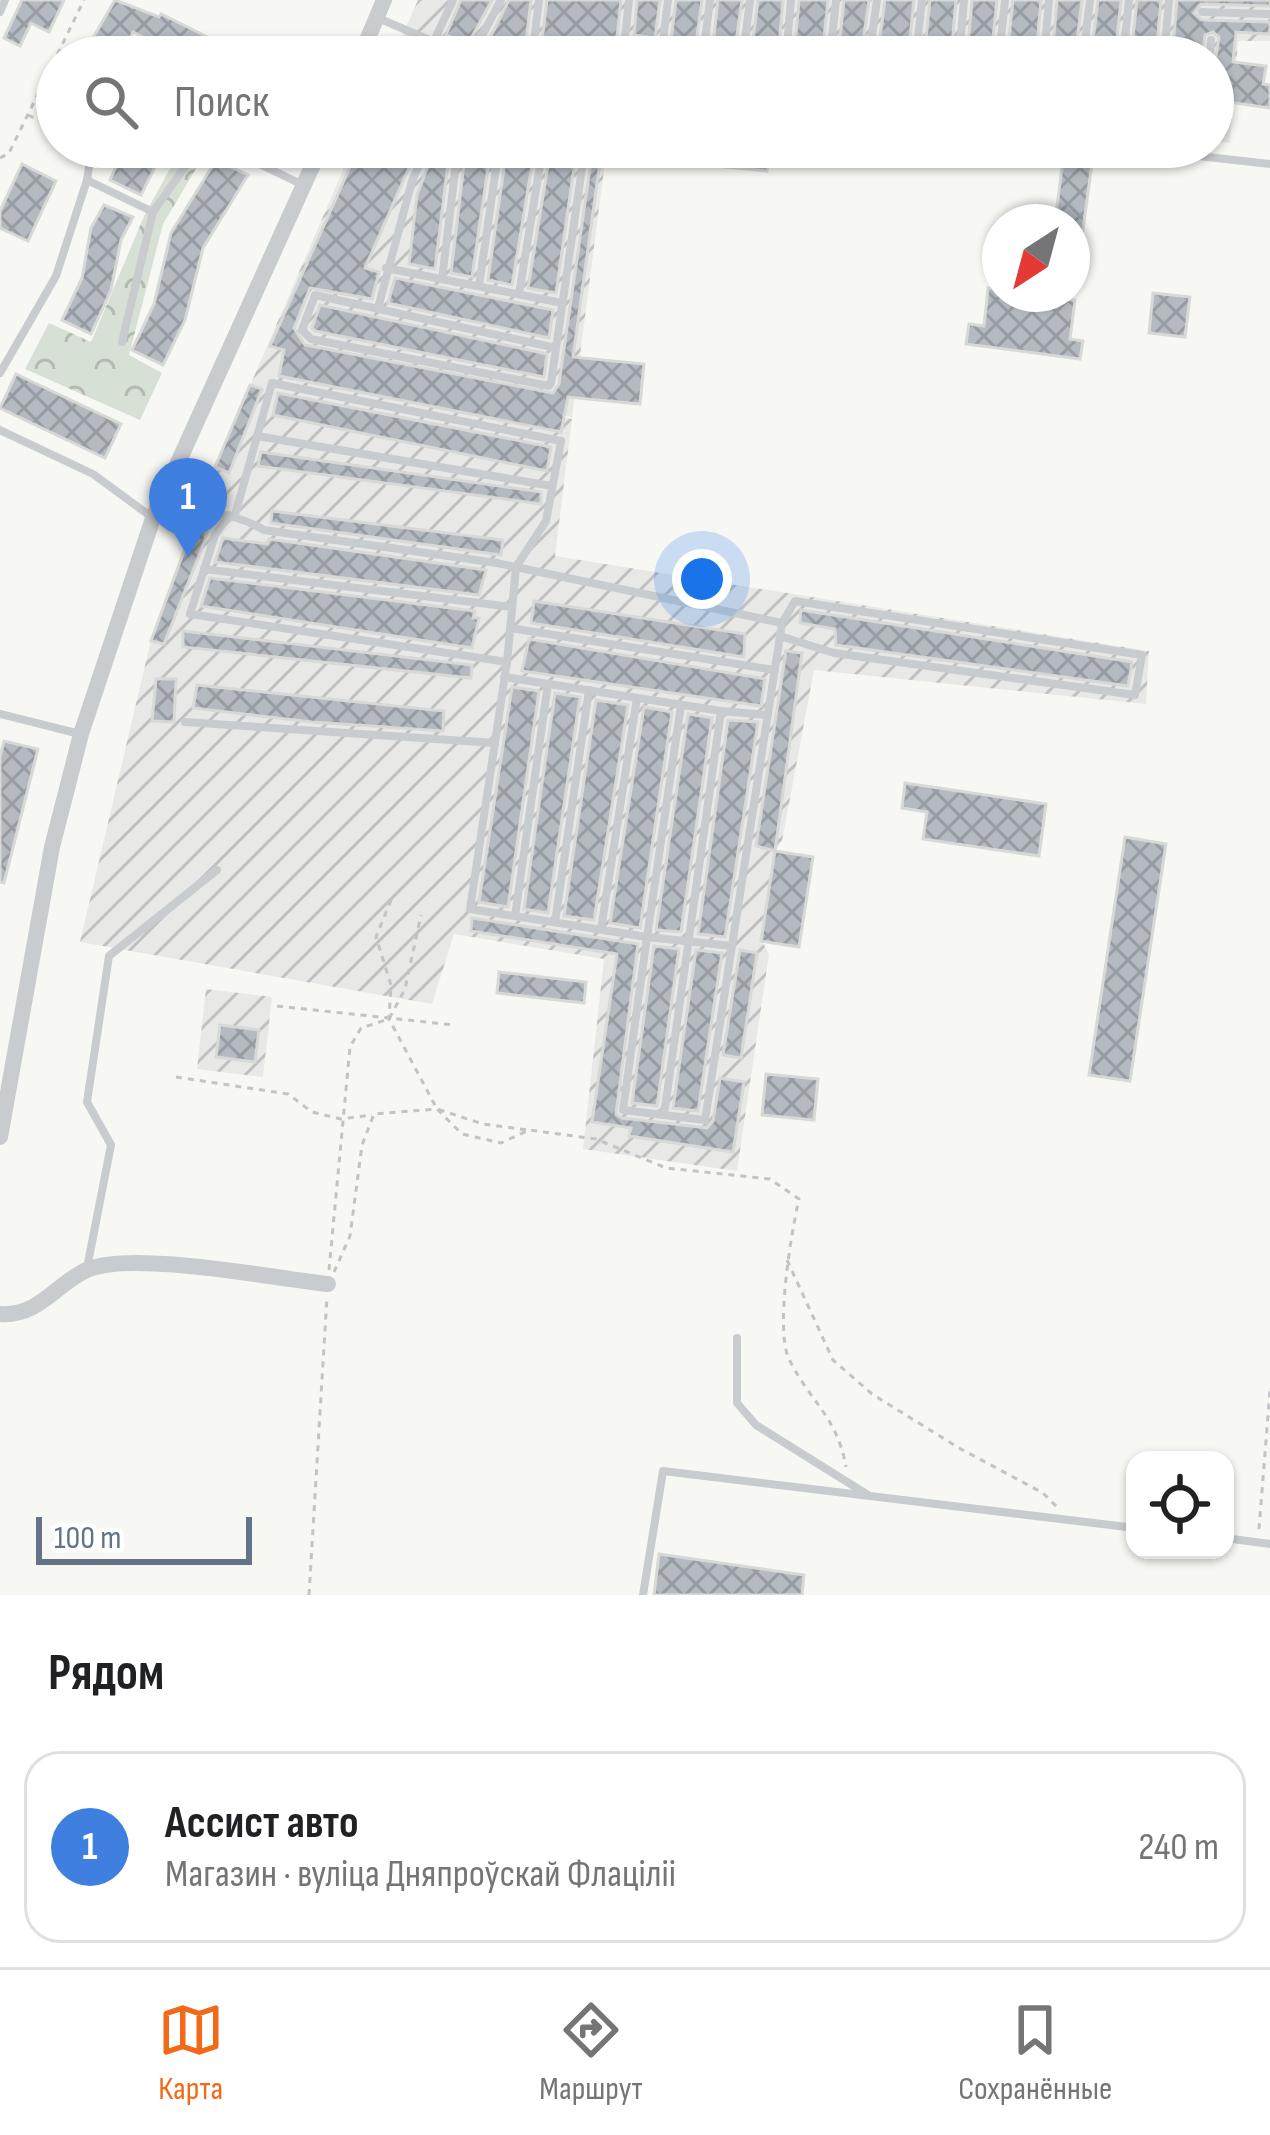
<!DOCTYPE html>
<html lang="ru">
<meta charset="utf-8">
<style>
:root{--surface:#fff;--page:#f6f6f6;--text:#202124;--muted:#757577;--line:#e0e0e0;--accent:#f26919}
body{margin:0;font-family:"Sofia Sans Condensed",sans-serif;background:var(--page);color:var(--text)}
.controls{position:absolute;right:36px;bottom:36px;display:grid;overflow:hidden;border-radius:24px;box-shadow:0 3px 9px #0004}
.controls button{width:108px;height:108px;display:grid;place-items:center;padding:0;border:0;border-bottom:3px solid var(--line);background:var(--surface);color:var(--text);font:60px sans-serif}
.compass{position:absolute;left:982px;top:204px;width:108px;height:108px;border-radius:50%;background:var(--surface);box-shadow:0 3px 9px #0004;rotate:216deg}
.scale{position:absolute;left:36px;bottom:30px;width:216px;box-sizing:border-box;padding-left:12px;border:6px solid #647387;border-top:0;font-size:33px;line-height:42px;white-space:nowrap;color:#647387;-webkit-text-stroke:9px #fff;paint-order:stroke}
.you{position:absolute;left:702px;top:579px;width:42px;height:42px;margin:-30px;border:9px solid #fff;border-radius:50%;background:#1a73e8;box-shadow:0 0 0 18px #1a73e833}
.badge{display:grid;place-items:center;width:78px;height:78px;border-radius:50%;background:var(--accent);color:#fff;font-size:39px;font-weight:700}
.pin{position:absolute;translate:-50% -99px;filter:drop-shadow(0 3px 6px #0008)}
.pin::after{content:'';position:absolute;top:63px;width:42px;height:36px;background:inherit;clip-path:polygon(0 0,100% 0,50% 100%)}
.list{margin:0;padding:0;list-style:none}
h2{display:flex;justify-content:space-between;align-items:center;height:156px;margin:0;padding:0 48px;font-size:51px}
h2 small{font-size:39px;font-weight:400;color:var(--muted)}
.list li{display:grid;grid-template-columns:78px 1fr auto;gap:36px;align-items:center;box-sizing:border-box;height:192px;margin:0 24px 24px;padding:0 24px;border:3px solid var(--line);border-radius:36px}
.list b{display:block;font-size:45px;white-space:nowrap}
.list p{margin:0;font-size:39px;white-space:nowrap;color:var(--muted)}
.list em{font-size:39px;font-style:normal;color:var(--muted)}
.icon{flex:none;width:66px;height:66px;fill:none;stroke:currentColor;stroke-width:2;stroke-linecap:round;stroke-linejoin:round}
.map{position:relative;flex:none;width:1270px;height:1595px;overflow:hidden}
.search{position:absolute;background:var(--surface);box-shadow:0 3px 9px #0004;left:36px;right:36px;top:36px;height:132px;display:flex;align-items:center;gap:30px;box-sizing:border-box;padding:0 42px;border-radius:66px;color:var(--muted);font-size:45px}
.sheet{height:372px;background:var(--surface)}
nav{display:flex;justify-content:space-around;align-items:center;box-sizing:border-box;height:168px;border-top:3px solid var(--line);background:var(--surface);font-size:33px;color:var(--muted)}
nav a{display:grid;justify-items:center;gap:6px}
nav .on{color:var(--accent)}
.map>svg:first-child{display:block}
</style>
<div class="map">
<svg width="1270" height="1595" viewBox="0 0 1270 1595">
<defs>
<pattern id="industrial-furrows" width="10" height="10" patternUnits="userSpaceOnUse" patternTransform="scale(3)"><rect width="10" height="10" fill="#e8e8e7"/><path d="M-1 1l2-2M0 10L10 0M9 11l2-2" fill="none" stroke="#c0c0c1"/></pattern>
<pattern id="forest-crowns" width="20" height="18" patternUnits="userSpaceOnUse" patternTransform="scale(3)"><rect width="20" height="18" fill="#d7e0d4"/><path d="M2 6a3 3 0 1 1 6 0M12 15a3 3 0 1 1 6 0" fill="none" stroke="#b2bab2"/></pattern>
<pattern id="building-cross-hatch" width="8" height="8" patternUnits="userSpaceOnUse" patternTransform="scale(3)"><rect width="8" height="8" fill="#b4bac0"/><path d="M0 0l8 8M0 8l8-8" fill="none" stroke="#969ca2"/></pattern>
</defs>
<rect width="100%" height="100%" fill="#f7f7f4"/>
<g fill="url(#industrial-furrows)">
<polygon points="418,0 1270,0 1270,41 1238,41 1230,143 1213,141 1213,57 393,57"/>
<polygon points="353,147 607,147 572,417 506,405 572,419 555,556 1149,651 1146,704 814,670 782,841 775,851 761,940 769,954 737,1171 583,1149 604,959 454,934 432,1004 80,942 151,640 215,467"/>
<polygon points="206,989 272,997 263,1077 197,1069"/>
</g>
<polygon fill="url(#forest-crowns)" points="182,147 209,147 163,224 129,355 162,373 140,420 25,369 49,323 91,342 145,214"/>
<g fill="url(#building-cross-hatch)" stroke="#d8d9d6" stroke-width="3">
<polygon points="22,0 64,0 49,32 31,23 20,46 4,38"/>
<polygon points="115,0 159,17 161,14 248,57 183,57 133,32 121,57 82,57"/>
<polygon points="461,0 492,0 468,44 446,35"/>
<polygon points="509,0 531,0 525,50 487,44"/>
<polygon points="547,0 621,0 617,37 622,48 672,57 540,56"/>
<polygon points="637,0 660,0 655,38 634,35"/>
<polygon points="676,0 702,0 696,43 671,40"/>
<polygon points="718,0 742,0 734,55 717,53 713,46"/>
<polygon points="758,0 783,0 778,57 751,56"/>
<polygon points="799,0 828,0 822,57 794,57"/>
<polygon points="844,0 869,0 861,57 838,57"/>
<polygon points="885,0 914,0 909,49 879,45"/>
<polygon points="930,0 956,0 951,57 924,57"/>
<polygon points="972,0 997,0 991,57 967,57"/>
<polygon points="1013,0 1041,0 1036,57 1007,57"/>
<polygon points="1057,0 1082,0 1075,57 1052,57"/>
<polygon points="1098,0 1121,0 1115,57 1091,57"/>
<polygon points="1137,0 1161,0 1156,57 1131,57"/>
<polygon points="1177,0 1270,0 1270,6 1201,4 1194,13 1202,20 1270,22 1270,34 1236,32 1233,62 1266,66 1263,84 1270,85 1270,108 1228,102 1225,134 1213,132 1213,76 1219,37 1213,32 1205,35 1202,57 1172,57"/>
<polygon points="125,147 173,147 164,164 158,161 141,195 110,180"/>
<polygon points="359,147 418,147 365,268 379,272 372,299 310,288 294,328 305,345 553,393 559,384 593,147 602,147 573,357 644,364 640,404 568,397 561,432 279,376 284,350 270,346"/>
<polygon points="435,147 450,147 435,269 409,264 417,195"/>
<polygon points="466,147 491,147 472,277 451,273"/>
<polygon points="507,147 535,147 512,285 488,280"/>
<polygon points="551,147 577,147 556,293 528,288"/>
<polygon points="716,147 769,147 767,171 714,166"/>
<polygon points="1063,159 1092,163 1079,259 1072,258 1072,222 1055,222"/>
<polygon points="216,160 248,175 203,248 185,320 163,365 132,350 154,304 171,233"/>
<polygon points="22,164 56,181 28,241 0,228 0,211"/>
<polygon points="104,205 133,217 121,240 111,290 91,334 62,320 82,278 91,228"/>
<polygon points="395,278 553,310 549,338 388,303"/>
<polygon points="988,288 1000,289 1000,294 1075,300 1070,339 1083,341 1080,359 966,344 969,324 984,326"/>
<polygon points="1153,293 1190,297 1185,337 1149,333"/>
<polygon points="320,305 547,354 544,377 315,331 312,328"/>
<polygon points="16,374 121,424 105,458 0,408"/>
<polygon points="250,385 262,389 229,473 215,467"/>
<polygon points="278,393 551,447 547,471 273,415"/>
<polygon points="261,452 541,492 541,504 258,466"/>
<polygon points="272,511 503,540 501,555 271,523"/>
<polygon points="192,529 207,532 205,540 164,644 151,641"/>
<polygon points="223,538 268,544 269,539 486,570 479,595 215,562"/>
<polygon points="210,578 475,611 473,618 479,618 472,648 201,606"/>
<polygon points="534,601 745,634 744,657 531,623"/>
<polygon points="801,610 1132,662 1128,686 836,645 835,629 800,623"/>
<polygon points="183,631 472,665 471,678 183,647"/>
<polygon points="529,639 765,679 761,706 522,671"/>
<polygon points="786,651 802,653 775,851 756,846"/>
<polygon points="156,679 176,679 174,722 152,721"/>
<polygon points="197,685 444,711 443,731 312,722 193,708"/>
<polygon points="512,687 539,691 508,907 479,902"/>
<polygon points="555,693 580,697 548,913 524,909"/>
<polygon points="596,700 628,705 594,920 564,916"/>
<polygon points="644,707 672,712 640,928 610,923"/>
<polygon points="688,714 712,718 681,932 656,930"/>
<polygon points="728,720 758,722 725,937 698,934"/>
<polygon points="4,741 38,749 4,883 0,882 0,757"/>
<polygon points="905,783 1046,804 1039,856 923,839 927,812 902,808"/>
<polygon points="1125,837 1166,844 1130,1081 1089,1075"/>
<polygon points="775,851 813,857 799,947 761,941"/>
<polygon points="472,918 638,944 616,1114 622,1118 707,1128 713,1121 720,1078 744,1082 733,1152 629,1136 631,1128 592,1122 617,954 471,931"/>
<polygon points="654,946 679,949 657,1106 632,1103"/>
<polygon points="696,950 722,953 698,1111 673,1108"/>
<polygon points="740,950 757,953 741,1058 723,1055"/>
<polygon points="499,972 586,982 584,1003 497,993"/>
<polygon points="220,1025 259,1030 255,1062 216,1057"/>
<polygon points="766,1074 818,1079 814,1120 762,1115"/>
<polygon points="659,1554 804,1575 802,1595 654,1595"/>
</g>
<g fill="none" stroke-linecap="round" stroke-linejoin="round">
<g stroke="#c2c3c5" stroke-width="3" stroke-dasharray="6 6" stroke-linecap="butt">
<polyline points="28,115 57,129"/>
<polyline points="0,158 9,153 84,0"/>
<polyline points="391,900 376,937 391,985 389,1019 437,1109 483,1124 528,1130"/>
<polyline points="277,1006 454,1025"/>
<polyline points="176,1077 288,1094 312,1112 341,1119 372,1115"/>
<polyline points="787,1260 833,1360 872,1394 959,1448 1043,1493 1058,1508"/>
<polyline points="329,1270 350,1047 361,1028 389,1019 405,989 421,915"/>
<path d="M334,1272L350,1236L362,1145L374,1114L437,1109L462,1134L501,1143L529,1130L596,1139L666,1168L770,1179L799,1199C791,1233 775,1330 789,1359C810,1402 837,1416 846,1467"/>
<polyline points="1259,1529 1270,1390"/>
<polyline points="309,1595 327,1297"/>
</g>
<g stroke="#c9cccf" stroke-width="8">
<polyline points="629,0 625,38 628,43 706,53"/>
<polyline points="0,12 5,0"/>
<polyline points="1202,12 1270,14"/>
<polyline points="378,18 453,50 504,57"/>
<polyline points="433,43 453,0"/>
<polyline points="662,48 668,0"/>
<polyline points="471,56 501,0"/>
<polyline points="532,57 539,0"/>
<polyline points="710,57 704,48 710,0"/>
<polyline points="743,57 750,0"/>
<polyline points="786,57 791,0"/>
<polyline points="830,57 836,0"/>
<polyline points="869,57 877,0"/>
<polyline points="916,57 922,0"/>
<polyline points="959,57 964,0"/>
<polyline points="999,57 1005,0"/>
<polyline points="1044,57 1049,0"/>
<polyline points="1083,57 1090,0"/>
<polyline points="1123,57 1129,0"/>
<polyline points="1164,57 1169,0"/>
<polyline points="1210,57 1211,40"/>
<polyline points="224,147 303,185"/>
<polyline points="1118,147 1270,164"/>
<polyline points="87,180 153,212"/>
<polyline points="386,268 562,303"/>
<polyline points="442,279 458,147"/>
<polyline points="479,286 499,147"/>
<polyline points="519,294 543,147"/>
<polyline points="378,308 412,181 427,147"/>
<polyline points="122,342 153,212 199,147"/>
<polyline points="556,348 315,295 302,330 311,339 549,386 551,383 585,147"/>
<polyline points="0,373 56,276 87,180 92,147"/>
<path d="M0,430L93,474L153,518C195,511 226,508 264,530L497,563L782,623L705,1120L623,1110L647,937L470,909L507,662L190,614L215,535L229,515"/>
<polyline points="257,436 552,486"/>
<polyline points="235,515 272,383 561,441 546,521 516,567 507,662"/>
<polyline points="204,569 512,607"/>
<polyline points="510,628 775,670"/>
<polyline points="780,636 834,653 1135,695 1142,655 795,601 782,623"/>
<polyline points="504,677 721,711"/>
<polyline points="681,705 647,937 732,946"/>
<polyline points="0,714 80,734"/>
<polyline points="185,722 495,743"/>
<polyline points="515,916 548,684"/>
<polyline points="555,922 589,690"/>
<polyline points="601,929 637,698"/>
<polyline points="664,1115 721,711 768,715"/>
<polyline points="87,1268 111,1145 87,1102 109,956 217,870"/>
<polyline points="737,1338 737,1403 756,1425 868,1495"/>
<polyline points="1225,1538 1270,1544"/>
<polyline points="643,1595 663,1471 1135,1528"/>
</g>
<g stroke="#c9cccf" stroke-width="16">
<polyline points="360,57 384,0"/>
<polyline points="0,1137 52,847 81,734 153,518 321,147"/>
<path d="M0,1314C40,1317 58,1281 89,1269C136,1251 272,1278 328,1284"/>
</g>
</g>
</svg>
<div class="controls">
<button><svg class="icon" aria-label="locate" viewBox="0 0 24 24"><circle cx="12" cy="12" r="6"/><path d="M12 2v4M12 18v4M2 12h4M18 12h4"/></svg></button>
</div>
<svg class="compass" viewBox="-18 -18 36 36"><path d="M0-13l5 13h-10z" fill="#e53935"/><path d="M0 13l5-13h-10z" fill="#757577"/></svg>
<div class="scale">100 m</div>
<div class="you"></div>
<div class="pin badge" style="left:188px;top:557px;background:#3f7fe0">1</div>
<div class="search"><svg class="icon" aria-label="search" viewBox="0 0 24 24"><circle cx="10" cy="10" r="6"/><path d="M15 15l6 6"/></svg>Поиск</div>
</div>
<section class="sheet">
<h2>Рядом<small></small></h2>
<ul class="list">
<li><span class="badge" style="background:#3f7fe0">1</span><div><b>Ассист авто</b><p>Магазин · вуліца Дняпроўскай Флаціліі</p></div><em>240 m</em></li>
</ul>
</section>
<nav>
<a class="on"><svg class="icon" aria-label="map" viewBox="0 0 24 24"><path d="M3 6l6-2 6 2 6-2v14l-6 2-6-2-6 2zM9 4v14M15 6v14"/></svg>Карта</a>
<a><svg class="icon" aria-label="directions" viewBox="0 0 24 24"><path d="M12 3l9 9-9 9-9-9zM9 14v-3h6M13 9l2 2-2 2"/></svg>Маршрут</a>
<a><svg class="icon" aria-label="saved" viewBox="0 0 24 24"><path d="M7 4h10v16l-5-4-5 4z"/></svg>Сохранённые</a>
</nav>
